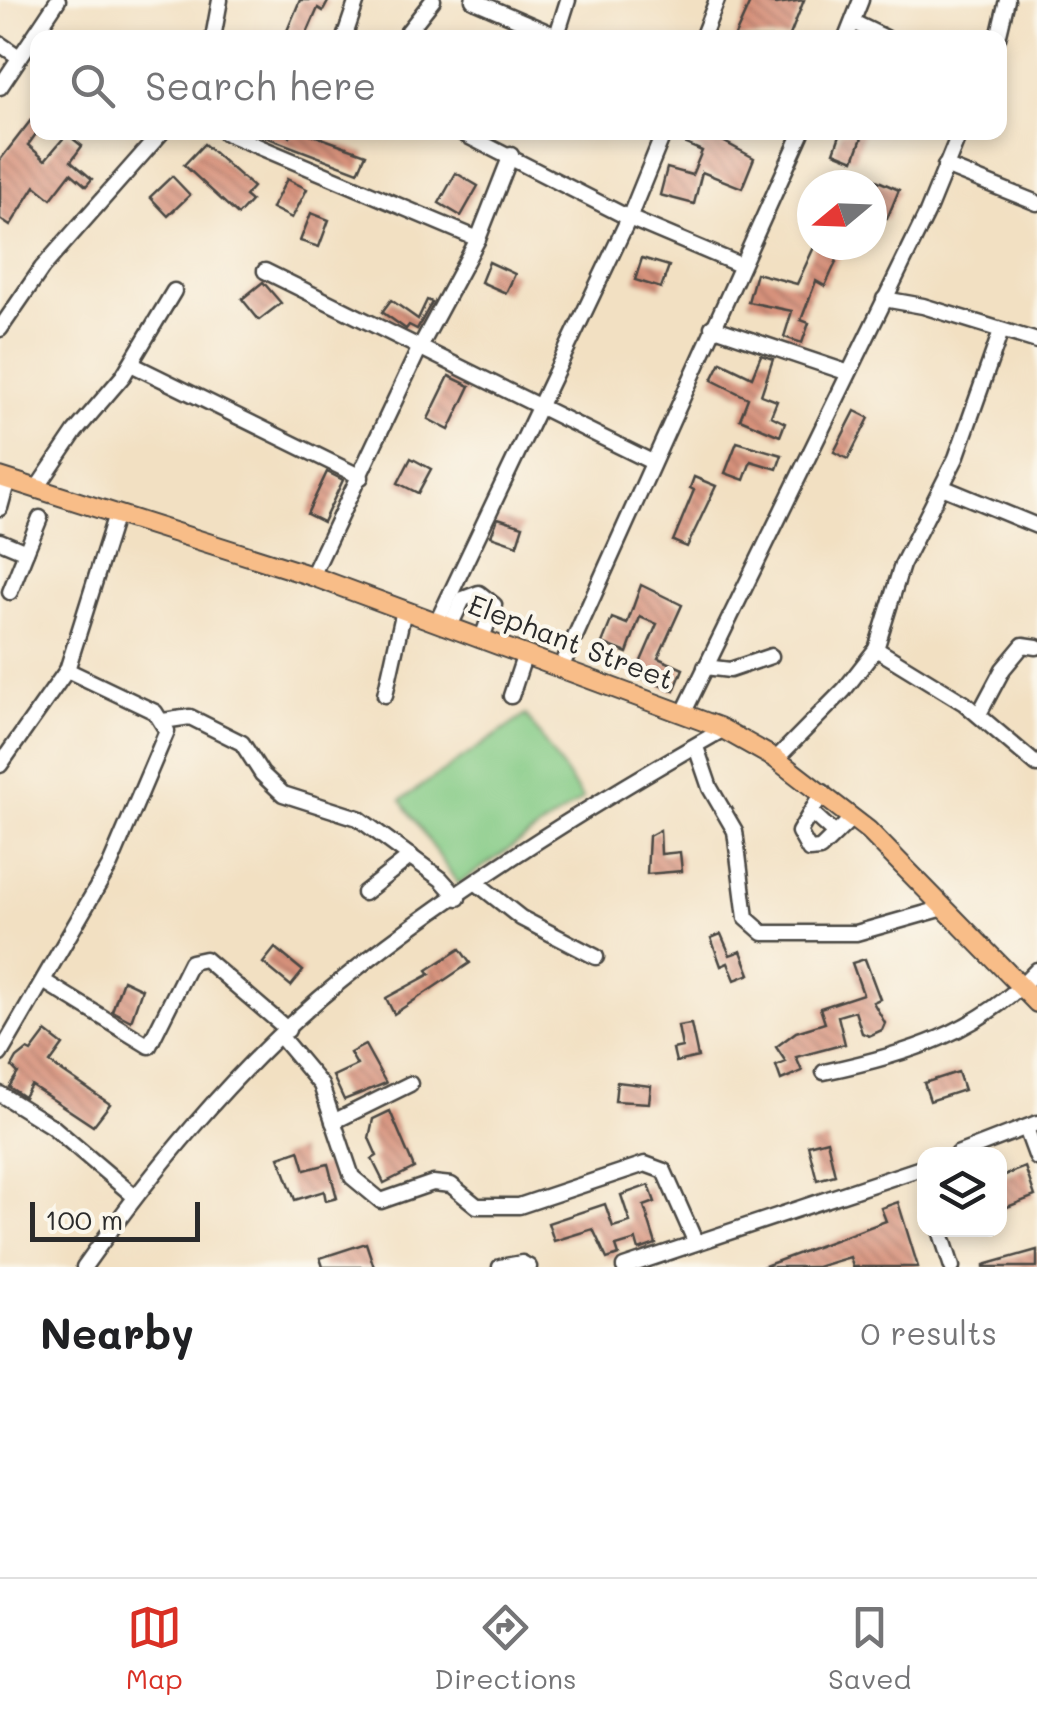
<!DOCTYPE html>
<style>
:root{--surface:#fff;--page:#f6f6f6;--text:#202124;--muted:#757577;--line:#e0e0e0;--accent:#d93025}
body{margin:0;font-family:Mali,sans-serif;background:var(--page);color:var(--text)}
.controls{position:absolute;right:30px;bottom:30px;display:grid;overflow:hidden;border-radius:20px;box-shadow:0 5px 15px #0003}
.controls button{width:90px;height:90px;display:grid;place-items:center;padding:0;border:0;border-bottom:2px solid var(--line);background:var(--surface);color:var(--text);font:50px sans-serif}
.compass{position:absolute;left:797px;top:170px;width:90px;height:90px;border-radius:50%;background:var(--surface);box-shadow:0 5px 15px #0003;rotate:251deg}
.scale{position:absolute;left:30px;bottom:25px;width:170px;box-sizing:border-box;padding-left:10px;border:5px solid #2b2b2b;border-top:0;font-size:28px;line-height:35px;white-space:nowrap;color:#2b2b2b;-webkit-text-stroke:8px #fbf7ec;paint-order:stroke}
.list{margin:0;padding:0;list-style:none}
h2{display:flex;justify-content:space-between;align-items:center;height:130px;margin:0;padding:0 40px;font-size:42px}
h2 small{font-size:32px;font-weight:400;color:var(--muted)}
.icon{flex:none;width:55px;height:55px;fill:none;stroke:currentColor;stroke-width:2;stroke-linecap:round;stroke-linejoin:round}
.map{position:relative;flex:none;width:1037px;height:1267px;overflow:hidden}
.search{position:absolute;background:var(--surface);box-shadow:0 5px 15px #0003;left:30px;right:30px;top:30px;height:110px;display:flex;align-items:center;gap:25px;box-sizing:border-box;padding:0 35px;border-radius:20px;color:var(--muted);font-size:38px}
.sheet{height:310px;background:var(--surface)}
nav{display:flex;justify-content:space-around;align-items:center;box-sizing:border-box;height:140px;border-top:2px solid var(--line);background:var(--surface);font-size:28px;color:var(--muted)}
nav a{display:grid;justify-items:center;gap:5px}
nav .on{color:var(--accent)}
.map>svg:first-child{display:block}
</style>
<div class="map">
<svg width="1037" height="1267" viewBox="0 0 1037 1267">
<defs>
<pattern id="building-back-hatch" width="6" height="6" patternUnits="userSpaceOnUse" patternTransform="scale(2.5)"><rect width="6" height="6" fill="#d7927c"/><path d="M-1 5l2 2M0 0l6 6M5-1l2 2" fill="none" stroke="#af7766"/></pattern>
</defs>
<rect width="100%" height="100%" fill="#fbf7ec"/>
<filter id="ink" filterUnits="userSpaceOnUse"><feTurbulence type="fractalNoise" baseFrequency=".01" numOctaves="2"/><feDisplacementMap in="SourceGraphic" scale="20" xChannelSelector="R" yChannelSelector="G"/><feConvolveMatrix kernelMatrix="1 2 1 2 8 2 1 2 1" color-interpolation-filters="sRGB"/></filter>
<filter id="wash" filterUnits="userSpaceOnUse"><feTurbulence type="fractalNoise" baseFrequency=".0048" numOctaves="4" result="noise"/><feDisplacementMap in="SourceGraphic" scale="40" xChannelSelector="R" yChannelSelector="G"/><feGaussianBlur stdDeviation="2.25" result="paint"/><feColorMatrix in="noise" values="0 0 0 0 0 0 0 0 0 0 0 0 0 0 0 0 0 1.4 0 .05"/><feComposite in="paint" operator="in"/></filter>
<g filter="url(#wash)">
<rect width="100%" height="100%" fill="#f2e0c2"/>
<polygon fill="#84ca85" stroke="#587a58" stroke-width="2.5" points="526,715 583,799 458,884 401,800"/>
<g id="blocks">
<g fill="url(#building-back-hatch)">
<polygon points="300,0 329,0 323,11 318,8 305,38 284,38"/>
<polygon points="751,0 776,4 804,0 789,38 734,38"/>
<polygon points="38,111 38,131 28,145 45,160 67,134 82,146 71,161 92,179 86,186 71,173 51,199 35,186 10,226 0,219 0,160"/>
<polygon points="253,132 281,132 290,137 292,132 305,132 366,154 358,172"/>
<polygon points="691,132 706,132 754,158 742,188 702,172 694,204 660,195 667,168 692,175 702,151 686,144"/>
<polygon points="841,132 864,132 854,160 834,152"/>
<polygon points="204,144 253,187 245,196 251,201 238,215 184,165"/>
<polygon points="456,173 478,186 461,216 439,203"/>
<polygon points="172,176 190,195 168,216 150,197"/>
<polygon points="287,179 307,189 292,218 272,208"/>
<polygon points="876,180 899,190 887,219 872,213"/>
<polygon points="311,213 329,220 319,247 300,241"/>
<polygon points="815,245 844,245 825,286 816,281 801,320 809,323 802,343 784,337 792,311 748,302 756,273 797,284"/>
<polygon points="642,258 669,266 661,288 635,280"/>
<polygon points="489,262 515,274 506,293 481,282"/>
<polygon points="263,282 281,303 259,320 242,299"/>
<polygon points="391,300 418,319 427,300 432,302 417,329 409,325 406,329 382,312"/>
<polygon points="761,355 773,359 761,395 777,401 771,416 785,423 780,436 740,419 748,398 712,380 721,362 752,377"/>
<polygon points="449,376 470,386 449,430 428,419"/>
<polygon points="855,411 869,418 848,459 834,452"/>
<polygon points="737,442 782,455 777,469 751,461 744,480 725,473"/>
<polygon points="411,458 431,469 418,493 398,483"/>
<polygon points="327,472 343,480 323,522 307,514"/>
<polygon points="694,477 716,486 687,547 673,541 694,490 690,488"/>
<polygon points="498,518 523,526 517,545 491,536"/>
<polygon points="641,585 682,605 658,658 683,669 674,691 635,675 657,624 640,617 627,653 602,643 612,618 627,624"/>
<polygon points="660,830 661,854 680,852 682,871 647,874 649,836"/>
<polygon points="721,934 730,955 741,951 750,974 735,980 728,963 721,966 711,938"/>
<polygon points="275,948 303,971 291,986 263,963"/>
<polygon points="460,949 470,963 394,1014 386,998 430,974 427,970"/>
<polygon points="865,959 880,999 873,1002 885,1023 882,1030 869,1036 862,1033 855,1011 838,1016 845,1044 796,1057 802,1071 781,1080 776,1066 786,1062 776,1047 796,1032 825,1023 820,1008 863,994 852,963"/>
<polygon points="123,980 142,989 131,1021 112,1011"/>
<polygon points="691,1024 698,1057 676,1062 673,1049 682,1047 678,1026"/>
<polygon points="46,1032 63,1045 50,1063 110,1104 93,1126 31,1085 24,1097 9,1087 18,1073 12,1067 17,1058 27,1050 31,1052"/>
<polygon points="365,1045 386,1083 344,1100 333,1076 357,1065 350,1053"/>
<polygon points="958,1072 964,1090 930,1101 924,1083"/>
<polygon points="617,1082 651,1086 649,1103 615,1101"/>
<polygon points="390,1111 414,1168 384,1183 372,1159 377,1156 369,1138 373,1119"/>
<polygon points="827,1140 835,1175 817,1180 808,1145"/>
<polygon points="299,1150 305,1170 328,1164 337,1198 326,1201 324,1191 295,1200 279,1157"/>
<polygon points="1025,1167 1035,1196 1000,1210 1000,1177"/>
<polygon points="649,1185 655,1202 644,1206 656,1244 639,1250 636,1240 616,1246 619,1255 607,1259 593,1229 554,1241 548,1223 605,1204 613,1227 630,1222 621,1195"/>
<polygon points="898,1202 918,1267 853,1267 850,1257 817,1267 762,1267 886,1221 881,1208"/>
<polygon points="366,1243 374,1267 323,1267 320,1258"/>
<polygon points="1037,1250 1037,1267 984,1267 984,1265"/>
</g>
</g>
</g>
<g filter="url(#ink)">
<use href="#blocks" fill-opacity="0" stroke="#494642" stroke-width="2.5"/>
<g fill="none" stroke-linecap="round" stroke-linejoin="round">
<g stroke="#494642" stroke-width="19">
<g id="minor">
<polyline points="473,0 561,38"/>
<polyline points="853,22 886,38"/>
<polyline points="557,35 568,0"/>
<polyline points="213,38 220,0"/>
<polyline points="344,38 357,0"/>
<polyline points="403,38 433,0"/>
<polyline points="702,38 717,0"/>
<polyline points="846,38 861,0"/>
<polyline points="998,38 1007,0"/>
<polyline points="0,44 19,57"/>
<polyline points="0,87 58,0"/>
<polyline points="224,132 478,239"/>
<polyline points="460,132 629,218 740,265"/>
<polyline points="945,166 1037,203"/>
<polyline points="265,271 652,462"/>
<polyline points="884,299 923,306 1037,341"/>
<polyline points="712,327 846,372"/>
<polyline points="0,329 42,268 162,132"/>
<polyline points="131,364 361,477"/>
<polyline points="942,487 1037,526"/>
<polyline points="37,488 75,432 123,376 174,291"/>
<polyline points="0,508 8,479"/>
<polyline points="0,541 26,552 10,592"/>
<polyline points="26,552 40,518"/>
<polyline points="312,576 420,347 478,239 511,155"/>
<polyline points="437,622 629,218 664,132"/>
<polyline points="450,626 463,599 479,593 494,605 482,638"/>
<polyline points="876,649 964,703 1037,765"/>
<polyline points="705,667 730,670 771,656"/>
<polyline points="561,668 802,132"/>
<polyline points="385,695 404,610"/>
<polyline points="511,696 525,654"/>
<polyline points="683,714 927,213 960,132"/>
<polyline points="979,714 1003,669 1023,645 1037,647"/>
<polyline points="163,721 190,717 242,743 262,774 283,794 358,818 441,879 458,898"/>
<polyline points="696,747 710,788 735,831 746,918 763,933 856,933 944,908"/>
<polyline points="776,759 844,690 876,649 902,565 956,458 1001,331"/>
<polyline points="0,765 67,670 116,514"/>
<polyline points="823,792 799,832 809,850 820,849 853,817"/>
<polyline points="811,812 835,834"/>
<polyline points="478,884 521,918 596,957"/>
<polyline points="364,893 411,856"/>
<polyline points="45,982 149,1046 191,962 205,959 288,1030"/>
<polyline points="281,1037 321,1085 352,1177 381,1201 433,1183 451,1185 477,1206 519,1206 645,1164 664,1171 695,1241"/>
<polyline points="0,1054 110,865 167,731 155,712 67,670"/>
<path d="M824,1072C905,1055 979,1033 1037,970"/>
<polyline points="0,1094 53,1127 134,1196"/>
<polyline points="333,1122 410,1084"/>
<polyline points="1026,1128 1037,1158"/>
<polyline points="957,1154 1037,1123"/>
<polyline points="940,1230 952,1267"/>
<path d="M84,1267C153,1170 229,1077 319,999C437,899 590,805 724,729"/>
<polyline points="500,1267 522,1263 529,1267"/>
<polyline points="624,1267 924,1167"/>
</g>
</g>
<g stroke="#494642" stroke-width="22">
<polyline id="major" points="0,477 312,576 719,727 776,759 868,830 1037,1003"/>
</g>
<use href="#minor" stroke="#fff" stroke-width="14"/>
<use href="#major" stroke="#f8bd88" stroke-width="18"/>
</g>
</g>
<g text-anchor="middle" stroke-width="8" stroke-linejoin="round" paint-order="stroke">
<g font-size="28" fill="#2b2b2b" stroke="#fbf7ec">
<text transform="translate(571 642) rotate(21)" y="10">Elephant Street</text>
</g>
</g>
</svg>
<div class="controls">
<button><svg class="icon" aria-label="layers" viewBox="0 0 24 24"><path d="M12 4l9 5-9 5-9-5zM3 14l9 5 9-5"/></svg></button>
</div>
<svg class="compass" viewBox="-18 -18 36 36"><path d="M0-13l5 13h-10z" fill="#e53935"/><path d="M0 13l5-13h-10z" fill="#757577"/></svg>
<div class="scale">100 m</div>
<div class="search"><svg class="icon" aria-label="search" viewBox="0 0 24 24"><circle cx="10" cy="10" r="6"/><path d="M15 15l6 6"/></svg>Search here</div>
</div>
<section class="sheet">
<h2>Nearby<small>0 results</small></h2>
<ul class="list">
</ul>
</section>
<nav>
<a class="on"><svg class="icon" aria-label="map" viewBox="0 0 24 24"><path d="M3 6l6-2 6 2 6-2v14l-6 2-6-2-6 2zM9 4v14M15 6v14"/></svg>Map</a>
<a><svg class="icon" aria-label="directions" viewBox="0 0 24 24"><path d="M12 3l9 9-9 9-9-9zM9 14v-3h6M13 9l2 2-2 2"/></svg>Directions</a>
<a><svg class="icon" aria-label="saved" viewBox="0 0 24 24"><path d="M7 4h10v16l-5-4-5 4z"/></svg>Saved</a>
</nav>
